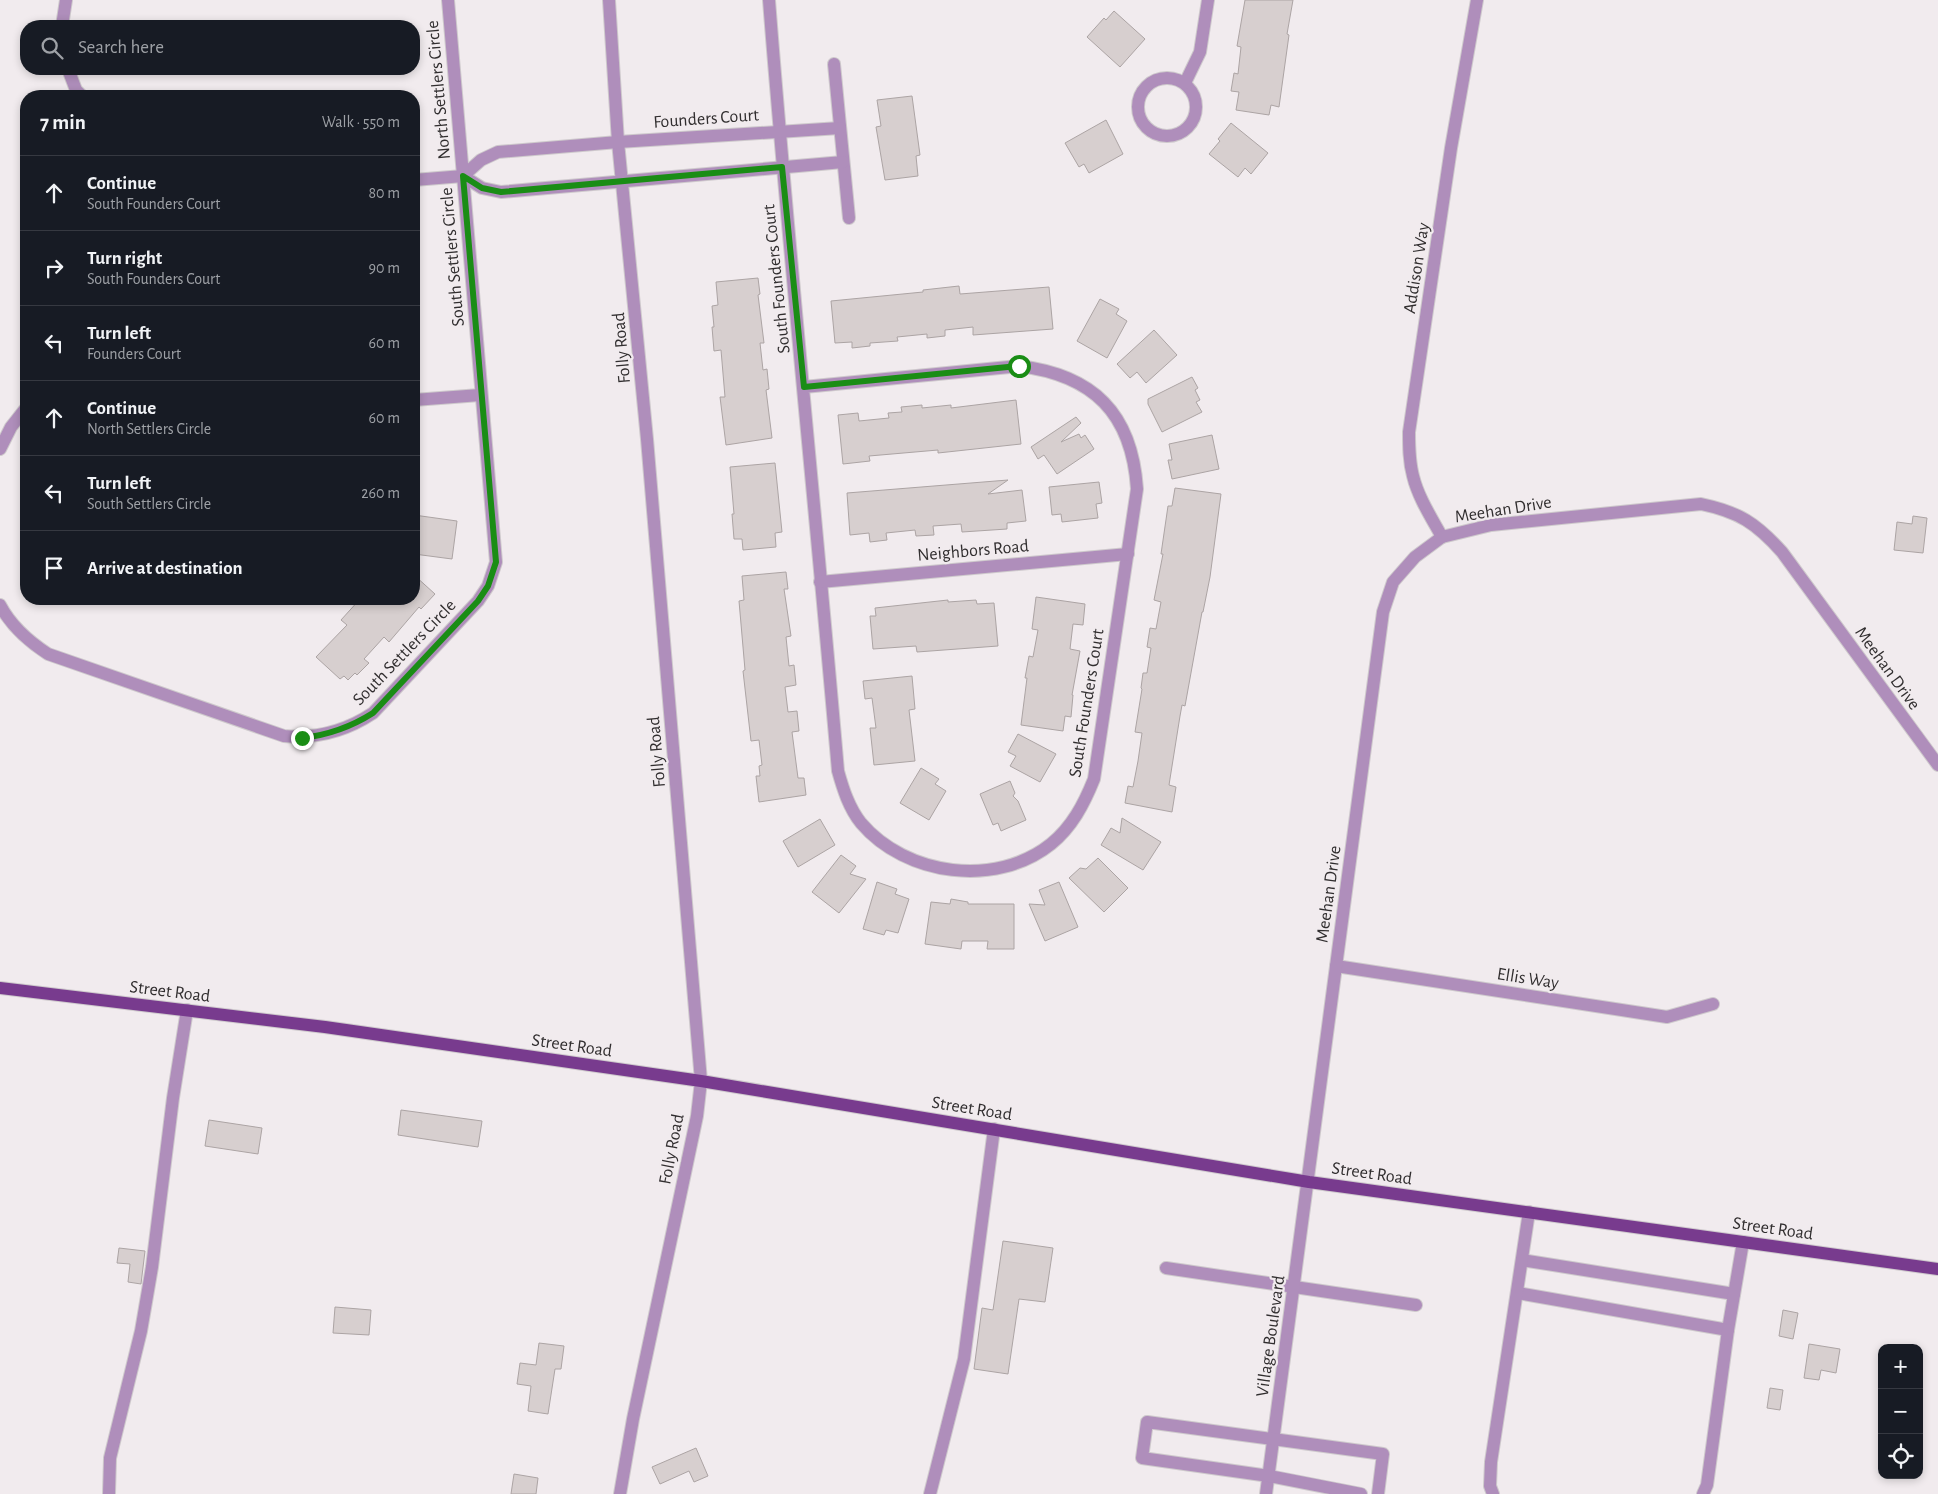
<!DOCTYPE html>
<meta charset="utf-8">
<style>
:root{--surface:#171b24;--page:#242831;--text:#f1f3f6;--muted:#9ea1a6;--line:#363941}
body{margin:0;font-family:"Alegreya Sans",sans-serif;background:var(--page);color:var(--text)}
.controls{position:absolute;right:15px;bottom:15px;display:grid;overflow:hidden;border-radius:10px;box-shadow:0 2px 8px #0003}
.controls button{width:45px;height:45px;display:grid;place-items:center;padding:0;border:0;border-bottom:1px solid var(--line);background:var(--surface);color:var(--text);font:25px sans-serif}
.stop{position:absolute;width:15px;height:15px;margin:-11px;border:4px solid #1a8d15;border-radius:50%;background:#fff}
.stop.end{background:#1a8d15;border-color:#fff;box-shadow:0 1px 5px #0008}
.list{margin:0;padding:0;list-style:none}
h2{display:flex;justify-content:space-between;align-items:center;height:65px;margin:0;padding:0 20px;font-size:21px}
h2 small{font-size:16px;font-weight:400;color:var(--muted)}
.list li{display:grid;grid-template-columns:32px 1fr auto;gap:15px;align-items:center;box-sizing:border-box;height:75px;padding:0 20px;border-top:1px solid var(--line)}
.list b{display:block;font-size:19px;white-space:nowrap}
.list p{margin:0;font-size:16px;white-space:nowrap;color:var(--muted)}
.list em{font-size:16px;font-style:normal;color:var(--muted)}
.icon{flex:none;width:28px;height:28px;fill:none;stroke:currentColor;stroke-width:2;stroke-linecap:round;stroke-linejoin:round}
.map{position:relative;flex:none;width:1938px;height:1494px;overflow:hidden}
.search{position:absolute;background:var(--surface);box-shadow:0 2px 8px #0003;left:20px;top:20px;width:400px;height:55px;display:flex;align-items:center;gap:12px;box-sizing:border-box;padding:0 18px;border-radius:20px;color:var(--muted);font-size:19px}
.panel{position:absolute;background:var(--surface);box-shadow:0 2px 8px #0003;left:20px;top:90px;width:400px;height:515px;border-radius:20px}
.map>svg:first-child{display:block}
</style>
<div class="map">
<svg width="1938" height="1494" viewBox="0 0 1938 1494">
<rect width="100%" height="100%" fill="#f1ebee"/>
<g fill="#d7cfcf" stroke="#aca4a4">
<polygon points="1245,0 1293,0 1287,34 1289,35 1279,107 1271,105 1269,115 1236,110 1239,92 1231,91 1234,73 1238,74 1241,47 1237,46"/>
<polygon points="1114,11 1145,39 1120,67 1087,37 1104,18 1106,20"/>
<polygon points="912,96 920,155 916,156 918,176 885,180 876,127 881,126 877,100"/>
<polygon points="1106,120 1123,154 1089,173 1084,164 1079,167 1065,143"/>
<polygon points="1231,123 1268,153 1251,174 1245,168 1238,177 1209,154 1220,141 1218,139"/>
<polygon points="758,278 760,294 758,295 764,343 760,343 763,370 767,369 769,389 766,390 772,438 726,445 720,397 725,397 721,350 714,351 712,327 714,327 712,306 718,305 716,282"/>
<polygon points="959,286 960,294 1049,287 1053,329 973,335 973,327 945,330 945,336 927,338 927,334 897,337 898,341 870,343 870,346 852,348 852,342 835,343 831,301 923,292 923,290"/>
<polygon points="1100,299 1119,309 1116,314 1127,321 1107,358 1077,341"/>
<polygon points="1154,330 1177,355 1146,383 1137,372 1130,378 1117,364"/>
<polygon points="1192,377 1198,388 1195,390 1200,400 1196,402 1202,412 1162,432 1148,404 1148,399"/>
<polygon points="1016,400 1021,444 938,453 938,450 869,456 870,461 843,464 838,415 858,413 859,421 889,418 888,413 902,412 901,407 922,405 922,408 951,405 951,408"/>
<polygon points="1076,417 1081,423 1061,442 1079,434 1081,438 1085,435 1094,449 1057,474 1044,455 1038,459 1031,447"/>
<polygon points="1212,435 1219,469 1172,479 1168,460 1172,460 1169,444"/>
<polygon points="775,463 782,532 775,533 776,547 743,550 742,539 734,539 732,514 734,514 730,467"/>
<polygon points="1008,480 988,494 1022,490 1026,521 1007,523 1007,529 962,532 961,524 933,526 934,535 916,536 915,530 886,533 887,540 870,542 869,533 850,535 847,493"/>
<polygon points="1099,482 1102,503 1096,504 1098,518 1062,522 1061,514 1052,515 1049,487"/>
<polygon points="1175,488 1221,494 1210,577 1203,612 1202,612 1185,706 1182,705 1180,716 1169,785 1176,787 1172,812 1125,803 1128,786 1133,787 1138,761 1142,733 1135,732 1142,689 1141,688 1143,673 1147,673 1151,648 1147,647 1150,628 1156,629 1161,602 1154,600 1163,554 1161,554 1168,506 1172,506"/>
<polygon points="414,515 457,521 452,559 414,554"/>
<polygon points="1913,516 1927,518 1923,553 1894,550 1897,522 1912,524"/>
<polygon points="786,572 788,589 784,589 791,636 786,637 789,666 794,665 796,685 785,687 788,712 797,711 799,731 792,732 798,778 804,778 806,795 759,802 756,776 760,776 759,766 762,765 759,740 751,741 743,671 745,670 739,601 744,600 742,576"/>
<polygon points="414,575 435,594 421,609 419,607 389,642 384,637 364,659 369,663 357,675 355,673 348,680 344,676 340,679 316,657 347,625 341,620 360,599 414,599"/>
<polygon points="1036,597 1085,604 1083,625 1073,624 1070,649 1080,651 1072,695 1073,695 1071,717 1065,716 1063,731 1021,725 1027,678 1025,678 1029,656 1033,657 1038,630 1032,629"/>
<polygon points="948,600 948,602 976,600 977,604 994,603 998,646 917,652 916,646 873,649 870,616 876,616 875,608"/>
<polygon points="912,676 915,709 909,710 915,761 874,765 870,728 876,728 872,698 865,699 863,681"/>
<polygon points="1018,734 1056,754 1040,782 1010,766 1016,756 1008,752"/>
<polygon points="921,768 939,779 935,784 946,791 929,820 900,803"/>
<polygon points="1010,781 1015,793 1013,796 1018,801 1026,820 1001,831 998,823 993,825 980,794"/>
<polygon points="1122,818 1161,842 1143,870 1101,845 1111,828 1120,833"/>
<polygon points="820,819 835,845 798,867 783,841"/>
<polygon points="841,855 856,866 850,874 866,879 839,913 812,892"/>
<polygon points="1098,858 1128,888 1104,912 1069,878 1080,868 1086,869"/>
<polygon points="877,882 897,889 895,894 909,899 898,933 886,930 884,935 863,929"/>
<polygon points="1059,882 1078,927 1045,941 1029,904 1045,905 1039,890"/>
<polygon points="951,899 968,902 968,904 1014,904 1014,949 987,949 988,941 962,941 961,949 925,944 931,902 950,904"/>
<polygon points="401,1110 482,1121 478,1147 398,1135"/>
<polygon points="209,1120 262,1128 258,1154 205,1146"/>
<polygon points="1003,1241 1053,1248 1045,1302 1019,1299 1008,1374 974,1369 982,1308 993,1310"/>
<polygon points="119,1248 145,1251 141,1284 128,1282 130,1264 117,1263"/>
<polygon points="335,1307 371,1310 369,1335 333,1333"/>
<polygon points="1783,1310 1798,1313 1793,1339 1779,1336"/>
<polygon points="539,1343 564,1346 561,1369 555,1369 548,1414 528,1411 531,1386 517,1384 520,1363 536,1365"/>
<polygon points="1809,1344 1840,1349 1836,1373 1821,1370 1819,1380 1804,1378"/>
<polygon points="1770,1388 1783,1390 1780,1410 1767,1408"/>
<polygon points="696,1448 708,1476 694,1482 689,1471 660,1484 652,1467"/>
<polygon points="514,1474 538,1478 536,1494 511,1494"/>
</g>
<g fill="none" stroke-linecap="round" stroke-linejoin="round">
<g stroke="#cec9cc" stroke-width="14">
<g id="minor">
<polyline points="609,0 618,142 647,439 701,1081 697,1116 633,1419 620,1494"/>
<path d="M769,0C789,257 816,514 838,771C843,789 849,808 861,823C906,876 996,888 1051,844C1072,827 1084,804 1094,779L1137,489C1132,413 1093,375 1019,366L804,387"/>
<polyline points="62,26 66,0"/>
<polyline points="834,64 849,218"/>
<polyline points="68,69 76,90 82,96"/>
<circle cx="1167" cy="107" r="29"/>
<polyline points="1185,83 1200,52 1208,0"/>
<polyline points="463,176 481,160 498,152 618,142 840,128"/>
<polyline points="414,180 463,176 482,188 501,192 843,162"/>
<polyline points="414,400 480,395"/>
<polyline points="0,449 11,427 26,408"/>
<path d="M1442,537C1431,517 1418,497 1413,476C1409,461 1409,447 1409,432L1451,148L1477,0"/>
<polyline points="820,582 1128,554"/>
<path d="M0,605C11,626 28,641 48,654L284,736C317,739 346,731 373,713L478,601L488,586L496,562L448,0"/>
<polyline points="1336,966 1667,1017 1713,1004"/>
<polyline points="1522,1260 1734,1294"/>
<polyline points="1166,1268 1416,1305"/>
<polyline points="1518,1293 1728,1330 1743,1242"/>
<polyline points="109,1494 110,1458 141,1331 152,1267 173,1098 187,1010"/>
<polyline points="930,1494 964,1359 994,1129"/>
<path d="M1266,1494L1383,612L1393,582L1415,557L1442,537L1491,525L1701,504C1739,512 1756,523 1782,552L1938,765"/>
<polyline points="1361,1494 1269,1476 1142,1458 1147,1422 1383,1454 1378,1494"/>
<polyline points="1493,1494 1490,1486 1491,1462 1529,1212"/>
<polyline points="1703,1494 1707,1485 1728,1330"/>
</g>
</g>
<g stroke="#cec9cc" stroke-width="14">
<polyline id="major" points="0,988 325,1027 701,1081 1309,1182 1938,1269"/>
</g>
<use href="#minor" stroke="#af8ebb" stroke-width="12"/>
<use href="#major" stroke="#783b8e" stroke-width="12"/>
</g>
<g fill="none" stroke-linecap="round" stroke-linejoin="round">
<path stroke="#1a8d15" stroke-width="6" d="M302,738C329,735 351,727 373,713L478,601L488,586L496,562L463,176L482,188L501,192L782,167L804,387L1019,366"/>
</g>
<g text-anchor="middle" stroke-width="4.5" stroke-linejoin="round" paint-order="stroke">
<g font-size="18" fill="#312e2f" stroke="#f1ebee">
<text transform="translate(438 90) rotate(-95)" y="6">North Settlers Circle</text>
<text transform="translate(706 118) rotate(-4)" y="6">Founders Court</text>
<text transform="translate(452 257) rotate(-95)" y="6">South Settlers Circle</text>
<text transform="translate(1416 268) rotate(-81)" y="6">Addison Way</text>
<text transform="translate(776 279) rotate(-96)" y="6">South Founders Court</text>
<text transform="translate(621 348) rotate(-95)" y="6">Folly Road</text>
<text transform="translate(1503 509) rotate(-9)" y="6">Meehan Drive</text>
<text transform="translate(973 550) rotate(-5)" y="6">Neighbors Road</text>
<text transform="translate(404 652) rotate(-46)" y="6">South Settlers Circle</text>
<text transform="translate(1888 668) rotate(54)" y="6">Meehan Drive</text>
<text transform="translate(1086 703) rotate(-81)" y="6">South Founders Court</text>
<text transform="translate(656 752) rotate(-95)" y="6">Folly Road</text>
<text transform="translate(1328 894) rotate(-82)" y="6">Meehan Drive</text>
<text transform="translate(1528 978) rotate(9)" y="6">Ellis Way</text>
<text transform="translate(170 991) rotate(7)" y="6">Street Road</text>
<text transform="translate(572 1045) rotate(8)" y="6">Street Road</text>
<text transform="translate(972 1108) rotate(9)" y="6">Street Road</text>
<text transform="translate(671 1149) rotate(-79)" y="6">Folly Road</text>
<text transform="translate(1372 1173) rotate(8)" y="6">Street Road</text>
<text transform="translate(1773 1228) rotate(8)" y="6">Street Road</text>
<text transform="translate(1270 1336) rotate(-82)" y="6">Village Boulevard</text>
</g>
</g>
</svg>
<div class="controls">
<button>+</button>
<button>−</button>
<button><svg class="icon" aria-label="locate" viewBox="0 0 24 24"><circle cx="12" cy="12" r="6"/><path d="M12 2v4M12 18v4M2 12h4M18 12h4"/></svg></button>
</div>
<div class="stop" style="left:1019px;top:366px"></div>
<div class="stop end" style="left:302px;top:738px"></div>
<div class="search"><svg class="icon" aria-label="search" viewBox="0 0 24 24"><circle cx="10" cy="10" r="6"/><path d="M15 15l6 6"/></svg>Search here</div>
<section class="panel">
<h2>7 min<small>Walk · 550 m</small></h2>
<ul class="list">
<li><svg class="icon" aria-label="ahead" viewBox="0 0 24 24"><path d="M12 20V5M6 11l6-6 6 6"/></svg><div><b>Continue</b><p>South Founders Court</p></div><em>80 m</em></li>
<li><svg class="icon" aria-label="right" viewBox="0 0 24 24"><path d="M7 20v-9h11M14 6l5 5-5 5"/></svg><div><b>Turn right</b><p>South Founders Court</p></div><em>90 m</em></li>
<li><svg class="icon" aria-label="left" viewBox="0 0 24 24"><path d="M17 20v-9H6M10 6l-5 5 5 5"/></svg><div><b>Turn left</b><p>Founders Court</p></div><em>60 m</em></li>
<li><svg class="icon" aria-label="ahead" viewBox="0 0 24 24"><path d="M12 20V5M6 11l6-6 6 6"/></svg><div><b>Continue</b><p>North Settlers Circle</p></div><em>60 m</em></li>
<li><svg class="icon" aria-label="left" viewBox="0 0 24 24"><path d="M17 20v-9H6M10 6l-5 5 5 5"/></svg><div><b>Turn left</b><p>South Settlers Circle</p></div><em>260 m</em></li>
<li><svg class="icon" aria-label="arrive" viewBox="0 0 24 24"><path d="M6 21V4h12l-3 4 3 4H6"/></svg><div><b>Arrive at destination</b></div></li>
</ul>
</section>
</div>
